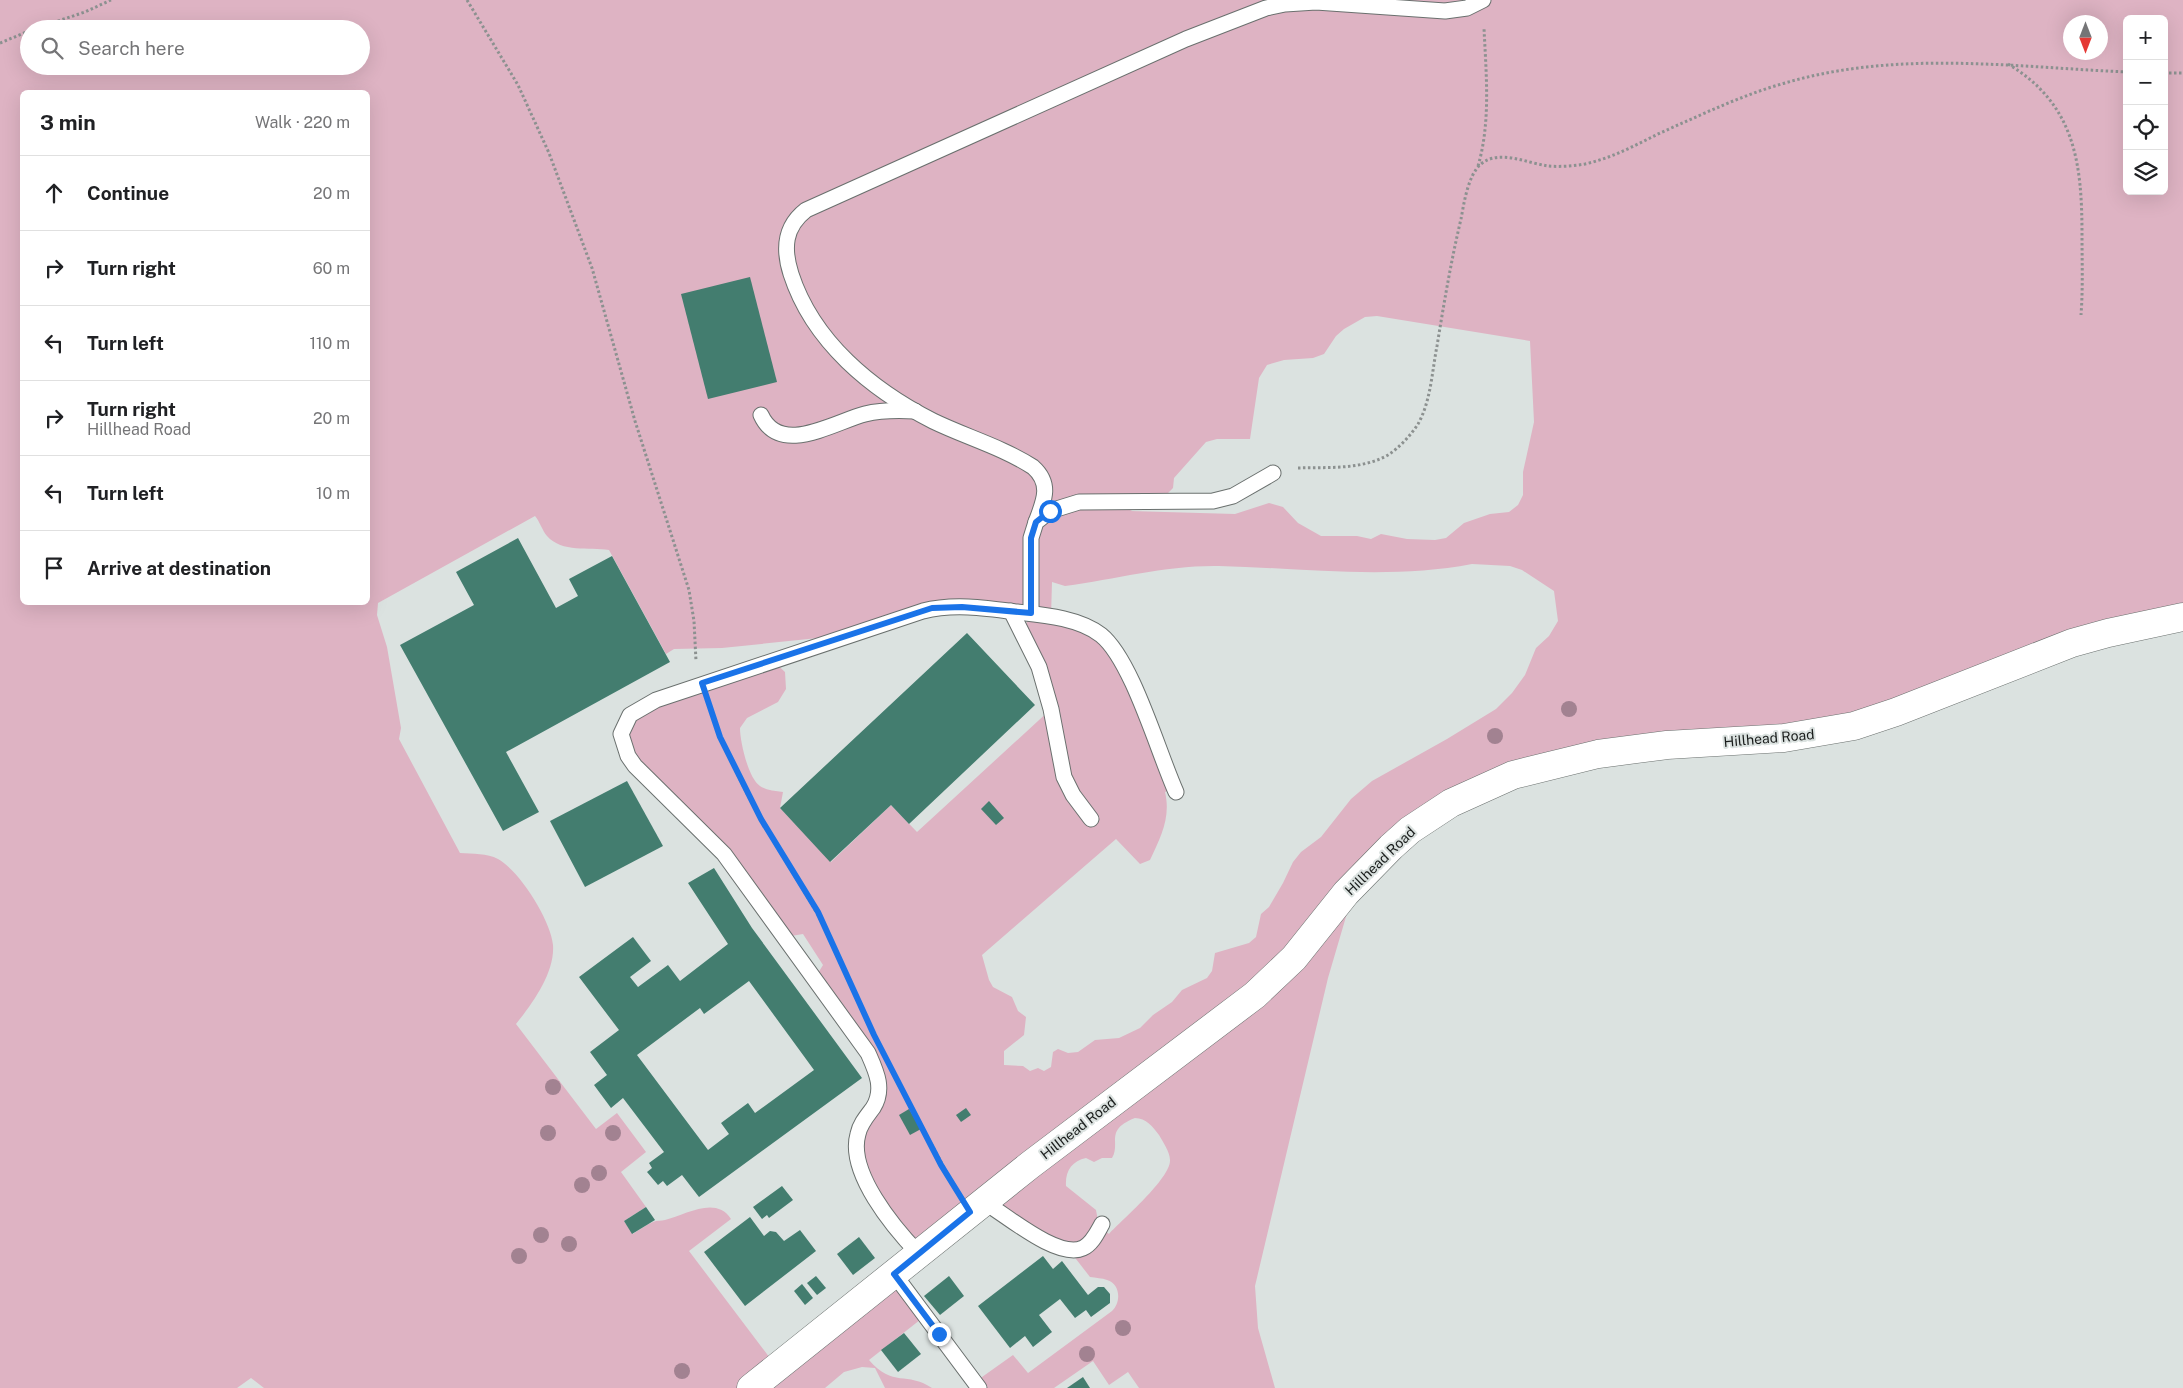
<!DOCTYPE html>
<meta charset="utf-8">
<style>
:root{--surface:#fff;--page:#f2f2f2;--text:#202124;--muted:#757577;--line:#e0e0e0}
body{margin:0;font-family:"Public Sans",sans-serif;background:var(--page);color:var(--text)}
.controls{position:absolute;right:15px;top:15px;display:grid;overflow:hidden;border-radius:8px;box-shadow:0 5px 20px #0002}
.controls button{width:45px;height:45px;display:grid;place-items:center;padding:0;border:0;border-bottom:1px solid var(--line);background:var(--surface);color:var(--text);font:25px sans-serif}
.compass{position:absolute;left:2063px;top:15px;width:45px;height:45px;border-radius:50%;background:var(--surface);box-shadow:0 5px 20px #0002;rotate:180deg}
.stop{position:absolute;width:15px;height:15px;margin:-11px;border:4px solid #1a73e8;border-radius:50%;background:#fff}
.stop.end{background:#1a73e8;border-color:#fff;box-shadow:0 1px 5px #0008}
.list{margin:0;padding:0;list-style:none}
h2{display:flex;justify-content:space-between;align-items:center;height:65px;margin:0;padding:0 20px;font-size:21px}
h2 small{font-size:16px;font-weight:400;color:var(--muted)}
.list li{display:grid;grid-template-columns:32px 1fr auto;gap:15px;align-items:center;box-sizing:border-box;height:75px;padding:0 20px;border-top:1px solid var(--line)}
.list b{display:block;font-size:19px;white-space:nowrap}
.list p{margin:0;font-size:16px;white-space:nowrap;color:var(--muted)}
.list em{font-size:16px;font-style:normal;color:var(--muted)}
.icon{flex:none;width:28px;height:28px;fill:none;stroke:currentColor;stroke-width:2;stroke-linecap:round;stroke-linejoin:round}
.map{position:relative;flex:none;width:2183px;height:1388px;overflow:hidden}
.search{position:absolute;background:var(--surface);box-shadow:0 5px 20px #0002;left:20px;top:20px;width:350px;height:55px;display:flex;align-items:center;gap:12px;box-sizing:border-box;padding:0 18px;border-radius:28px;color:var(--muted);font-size:19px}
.panel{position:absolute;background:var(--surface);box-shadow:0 5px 20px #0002;left:20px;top:90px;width:350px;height:515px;border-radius:8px}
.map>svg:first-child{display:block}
</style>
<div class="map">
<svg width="2183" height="1388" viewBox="0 0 2183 1388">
<rect width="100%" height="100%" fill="#dbe2e0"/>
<g fill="#deb3c3" fill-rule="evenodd">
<path d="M0,0H2183V615L1917,704L1688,742L1470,793L1311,937L918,1253L903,1235L857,1155L879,1082L815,978L823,965L803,934L785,937L623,745L630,715L772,660L785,672L786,689L778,702L747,718L740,728C740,741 748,778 760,786C766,790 775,791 783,792L780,808L831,862L891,805L917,832L1051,709L1023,631L1031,613L952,607L818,638L722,648L674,649L666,654L609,550C589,547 562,553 547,536C542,530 540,522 535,516L378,603L377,615L387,647L401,728L399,739L460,853C473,854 487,853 498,859C520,871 551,921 553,945C555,973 532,1004 516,1024L596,1129L617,1113L646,1152L621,1172L646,1207L624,1221L633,1234C639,1230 646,1225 653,1222C657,1220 661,1221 665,1220C685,1215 716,1195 731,1219L689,1251L776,1366L749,1388H264L251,1378L237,1388H0ZM2127,19H2164V191H2127ZM2070,22H2100V52H2070ZM29,29H361V66H29ZM22,92H368V602H22ZM1377,316L1530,341L1534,422L1523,472V495L1518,505L1509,512L1490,514L1464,523L1446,538L1435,540L1407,539L1381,534L1371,539L1357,536H1321L1298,523L1283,507L1269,503L1235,514L1130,511L1164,497L1173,488L1174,478L1206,442L1217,439H1250L1259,378L1267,365L1284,360L1313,358L1324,354L1336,336L1344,329L1365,317ZM1472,564L1510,566L1522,570L1554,591L1558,621L1549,636L1536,648L1525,675L1512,693L1496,709L1447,739L1372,781L1351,799L1321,837L1301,852L1293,862L1283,883L1269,907L1261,914L1256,937L1249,943L1215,953L1212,971L1207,978L1182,990L1172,1002L1153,1015L1140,1028L1119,1038L1095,1040L1078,1052L1068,1053L1058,1049L1053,1052L1051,1067L1044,1071L1038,1068L1030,1071L1023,1066L1004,1065V1051L1024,1035L1026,1017L1018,1011L1012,997L993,987L989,980L982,955L1116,839L1140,864L1150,860C1161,837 1171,817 1165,792L1174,788L1111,644L1051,617L1052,582L1065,586C1117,579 1167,565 1219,566C1304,568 1388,580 1472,564Z"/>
<path d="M1355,886L1328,978L1255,1286L1258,1328L1275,1388H1139L1128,1372L1109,1385L1093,1361L1054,1388H979L975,1382L1013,1355L1028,1373L1112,1311C1121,1303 1121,1284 1107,1280C1102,1278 1096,1278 1090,1277L1069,1250L985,1202L1150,1075ZM1135,1118C1146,1118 1153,1127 1159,1135C1163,1142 1170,1152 1170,1160C1171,1178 1123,1219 1109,1234L1099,1226L1096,1210L1066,1186C1065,1171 1072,1161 1086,1158L1094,1162L1102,1158H1112C1121,1143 1104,1130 1135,1118Z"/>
<path d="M895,1275L925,1316L869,1360C893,1388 907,1371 932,1388H885L875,1368L862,1367L844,1372L825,1388H753Z"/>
</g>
<g fill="#437d6f" fill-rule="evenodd">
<polygon points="750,277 777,382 708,399 681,294"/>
<polygon points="518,538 556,608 578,596 569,579 612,556 670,662 506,752 539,812 503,831 400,645 474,605 456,572"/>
<polygon points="967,633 1035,705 909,824 891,805 830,862 780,808"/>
<polygon points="627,781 663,846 585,887 550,821"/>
<polygon points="989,801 1004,818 996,825 981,809"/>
<path d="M714,868L752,928L862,1078L699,1197L682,1175L667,1186L663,1181L658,1185L647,1172L652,1168L649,1163L664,1152L623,1098L611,1108L594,1085L607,1075L590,1052L619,1030L579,977L633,937L651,961L630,977L638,987L668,965L680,981L728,944L688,883ZM749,981L814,1070L755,1113L748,1103L721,1123L729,1134L708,1150L637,1055L700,1008L704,1014Z"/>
<polygon points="966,1108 971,1115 961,1122 956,1115"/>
<polygon points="909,1109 921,1129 910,1135 899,1115"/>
<polygon points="782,1186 793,1200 769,1218 767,1215 762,1219 753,1207"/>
<polygon points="646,1207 655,1220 632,1234 624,1221"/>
<polygon points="750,1217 764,1236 770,1231 776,1232 784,1241 800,1230 816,1251 745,1306 704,1252"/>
<polygon points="859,1237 875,1258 853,1275 837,1254"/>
<polygon points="1043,1256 1053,1269 1062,1261 1088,1295 1098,1287 1104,1287 1110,1294 1110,1303 1091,1317 1086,1310 1075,1318 1060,1299 1039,1315 1052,1332 1033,1347 1025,1336 1010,1348 978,1306"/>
<polygon points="816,1276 826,1288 817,1295 807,1283"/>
<polygon points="949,1276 964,1296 940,1315 924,1296"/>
<polygon points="802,1284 813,1298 805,1305 794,1291"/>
<polygon points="904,1333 921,1354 898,1372 881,1350"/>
<polygon points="1083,1377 1090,1388 1067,1388"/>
</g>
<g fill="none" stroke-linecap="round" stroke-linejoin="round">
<g stroke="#6a706e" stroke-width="17">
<g id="service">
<path d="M761,415C780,457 834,422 865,414C881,410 898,410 915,411"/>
<path d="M1036,522C1044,501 1052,484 1033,467C1002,447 966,437 933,421C872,390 813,342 791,274C783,249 784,227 806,210L1186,39L1266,8L1285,4L1316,2L1445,11L1467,8L1483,0"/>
<polyline points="1011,611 1039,667 1051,709 1064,777 1073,795 1091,819"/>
<polyline points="1031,613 1031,538 1036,522 1050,511 1079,502 1213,501 1233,496 1273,473"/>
<path d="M984,1202C1005,1214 1058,1260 1083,1248C1092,1244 1097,1233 1102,1224"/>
<path d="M919,1254C894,1228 847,1172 858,1134C860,1124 867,1116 873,1108C885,1089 876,1071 868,1053L724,854L635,766L628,756L621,734L630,715L656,700L923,611C953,603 987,608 1017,612C1044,615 1079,618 1101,635C1132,660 1158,752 1176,792"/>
<polyline points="894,1274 979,1388"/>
</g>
</g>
<g stroke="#6a706e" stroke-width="29">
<polyline id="tertiary" points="751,1388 1030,1165 1255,995 1294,958 1346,893 1391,847 1410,830 1451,803 1513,775 1598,754 1667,745 1784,738 1854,726 1896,712 2072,643 2108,633 2183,617"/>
</g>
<g stroke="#8c9190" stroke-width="3" stroke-dasharray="2.5 2.5" stroke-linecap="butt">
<polyline points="467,0 518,85 549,153 592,268 635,421 689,590 694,621 696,661"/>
<polyline points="34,29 85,12 111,0"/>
<polyline points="0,43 29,31"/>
<path d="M2008,64C2075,104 2082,163 2082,235C2082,262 2083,289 2081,315"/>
<polyline points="2164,73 2183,73"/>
<path d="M1478,166C1491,122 1486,73 1484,28"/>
<path d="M1298,468C1328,467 1361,470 1388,455C1399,448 1411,435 1418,424C1431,401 1432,371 1437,346C1444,303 1451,261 1461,219C1464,203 1468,175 1481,164C1499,149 1527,163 1548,166C1560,167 1573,166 1585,164C1612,158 1636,145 1660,133C1701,115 1742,95 1785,83C1897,50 2012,67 2127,72"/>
<path d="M711,710C725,753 753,808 777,847C803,890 830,930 847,977"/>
<polyline points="905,1095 954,1186"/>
</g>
<use href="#service" stroke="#fff" stroke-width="15"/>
<use href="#tertiary" stroke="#fff" stroke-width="28"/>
</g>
<g fill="#a28291">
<circle cx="1569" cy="709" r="8"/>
<circle cx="1495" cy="736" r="8"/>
<circle cx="553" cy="1087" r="8"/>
<circle cx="548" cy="1133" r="8"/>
<circle cx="613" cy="1133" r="8"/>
<circle cx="599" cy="1173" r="8"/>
<circle cx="582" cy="1185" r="8"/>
<circle cx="541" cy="1235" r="8"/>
<circle cx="569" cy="1244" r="8"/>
<circle cx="519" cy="1256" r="8"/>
<circle cx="1123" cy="1328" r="8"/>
<circle cx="1087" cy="1354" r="8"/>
<circle cx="682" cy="1371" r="8"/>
</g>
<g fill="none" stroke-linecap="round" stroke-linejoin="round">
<polyline stroke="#1a73e8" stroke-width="6" points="939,1334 894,1274 970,1212 941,1165 874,1035 818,912 761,819 720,737 702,683 932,608 962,607 1031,613 1031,538 1036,522 1050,511"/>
</g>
<g text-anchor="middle" stroke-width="4" stroke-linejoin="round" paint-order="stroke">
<g font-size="14" fill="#1a1d1c" stroke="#dbe2e0">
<text transform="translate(1769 738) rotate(-5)" y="5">Hillhead Road</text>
<text transform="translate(1380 861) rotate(-44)" y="5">Hillhead Road</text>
<text transform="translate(1078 1128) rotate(-38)" y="5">Hillhead Road</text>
</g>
</g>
</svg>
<div class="controls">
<button>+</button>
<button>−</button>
<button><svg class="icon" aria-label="locate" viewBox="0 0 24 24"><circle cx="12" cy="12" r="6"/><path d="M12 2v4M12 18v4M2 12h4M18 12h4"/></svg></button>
<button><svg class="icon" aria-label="layers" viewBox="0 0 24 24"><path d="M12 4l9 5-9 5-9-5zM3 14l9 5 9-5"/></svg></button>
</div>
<svg class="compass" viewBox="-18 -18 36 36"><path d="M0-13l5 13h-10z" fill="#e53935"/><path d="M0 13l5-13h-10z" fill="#757577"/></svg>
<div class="stop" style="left:1050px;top:511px"></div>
<div class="stop end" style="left:939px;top:1334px"></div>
<div class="search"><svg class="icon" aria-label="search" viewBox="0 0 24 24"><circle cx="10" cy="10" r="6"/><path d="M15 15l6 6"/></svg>Search here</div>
<section class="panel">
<h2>3 min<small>Walk · 220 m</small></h2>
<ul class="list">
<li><svg class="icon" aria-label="ahead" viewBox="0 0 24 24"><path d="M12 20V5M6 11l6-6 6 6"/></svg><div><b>Continue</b></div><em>20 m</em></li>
<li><svg class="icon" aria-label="right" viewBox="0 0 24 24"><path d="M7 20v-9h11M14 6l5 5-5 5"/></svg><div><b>Turn right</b></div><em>60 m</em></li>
<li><svg class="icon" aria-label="left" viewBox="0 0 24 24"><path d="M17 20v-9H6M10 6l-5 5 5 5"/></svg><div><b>Turn left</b></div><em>110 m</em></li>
<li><svg class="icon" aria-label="right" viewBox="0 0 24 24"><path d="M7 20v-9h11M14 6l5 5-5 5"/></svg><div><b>Turn right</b><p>Hillhead Road</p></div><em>20 m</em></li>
<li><svg class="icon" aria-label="left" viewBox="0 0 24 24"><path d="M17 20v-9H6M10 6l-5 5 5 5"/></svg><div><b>Turn left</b></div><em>10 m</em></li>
<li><svg class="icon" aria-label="arrive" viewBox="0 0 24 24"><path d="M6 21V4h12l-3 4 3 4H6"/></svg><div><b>Arrive at destination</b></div></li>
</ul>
</section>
</div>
